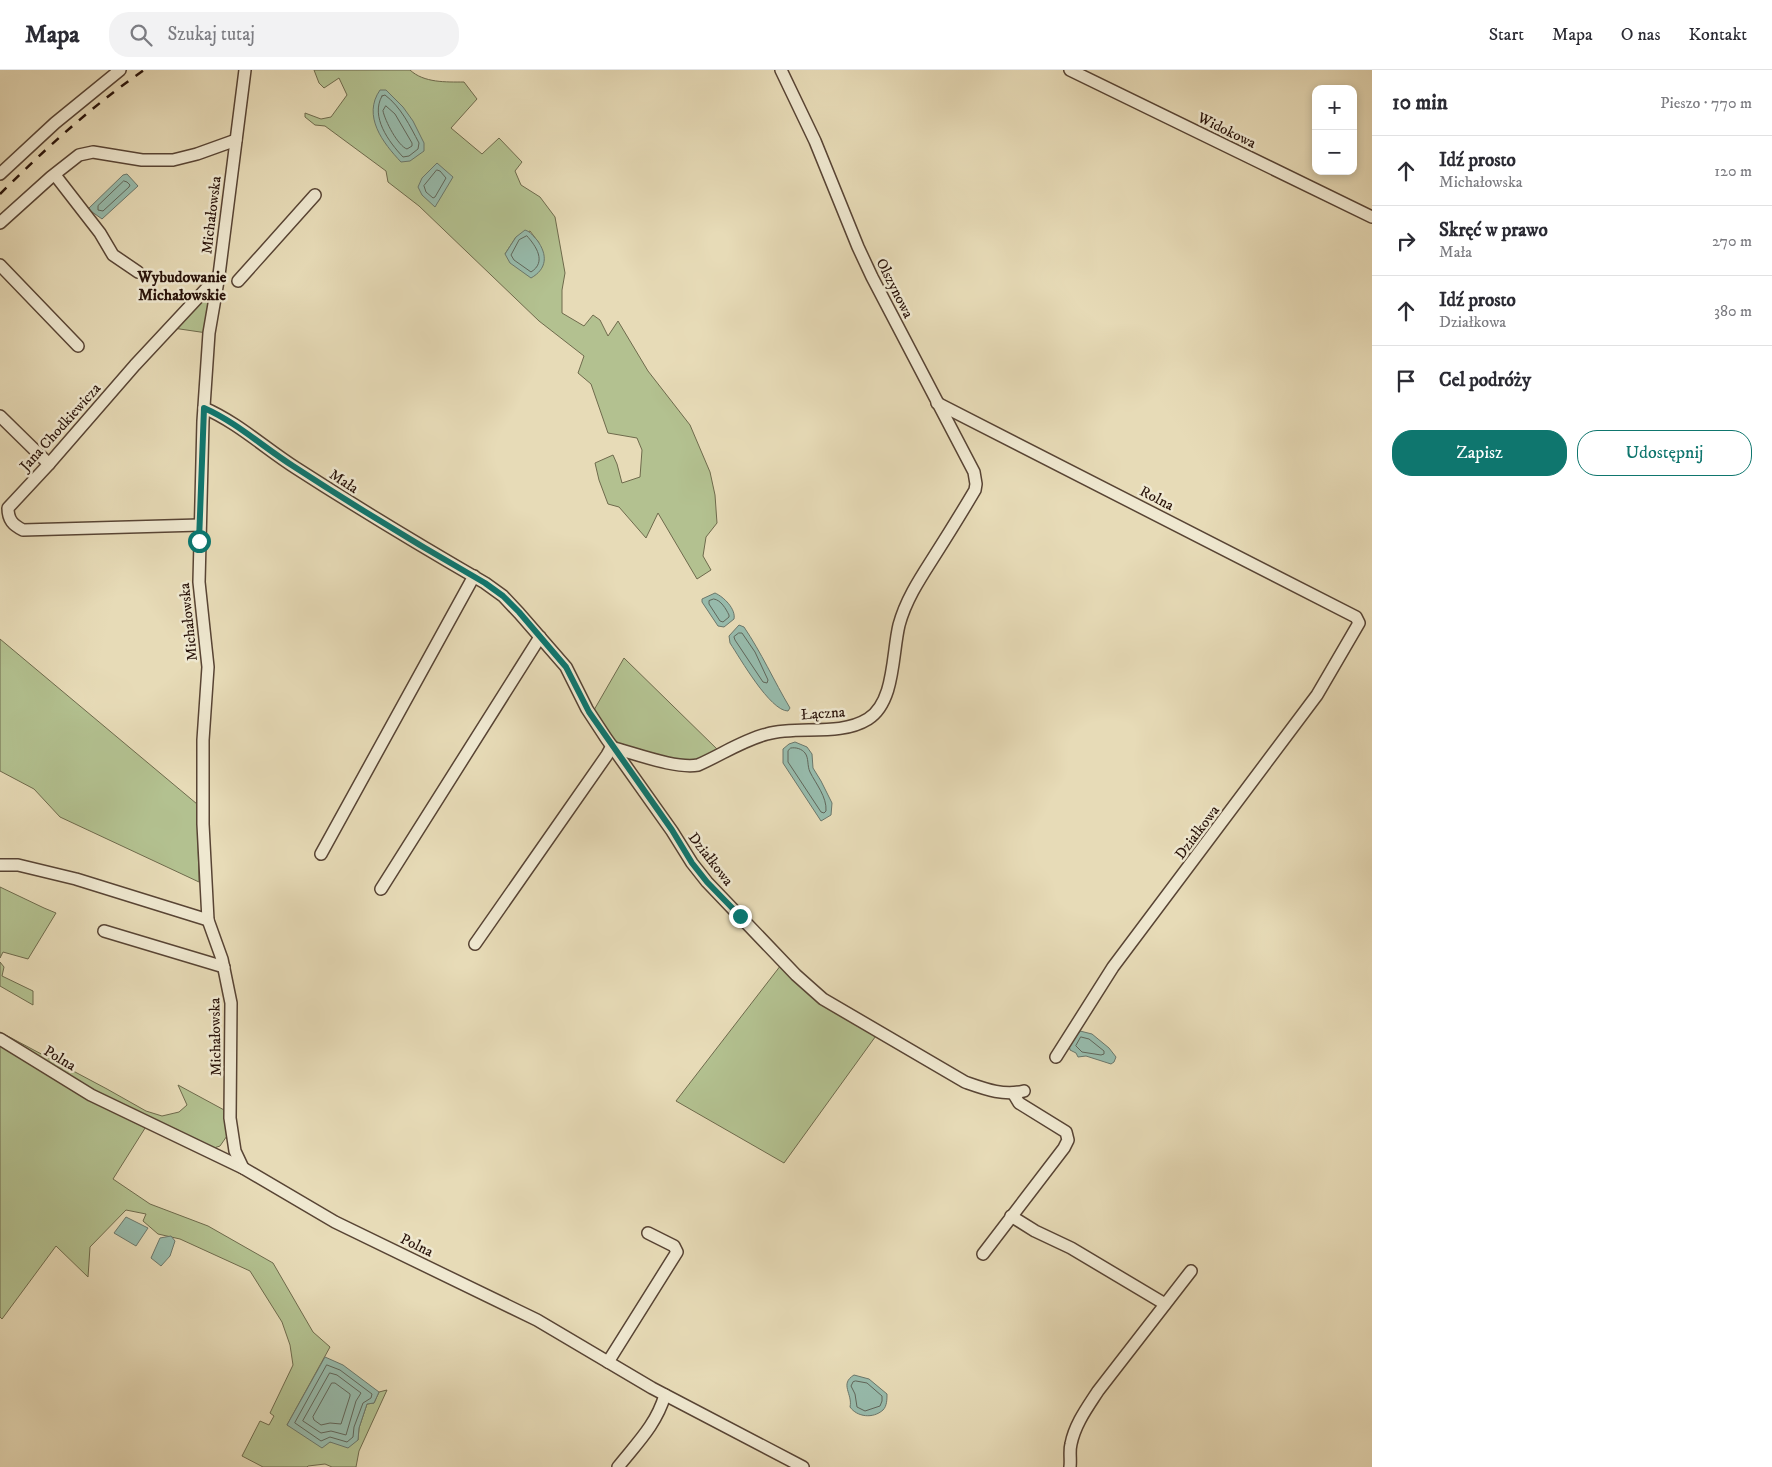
<!DOCTYPE html>
<html lang="pl">
<meta charset="utf-8">
<style>
:root{--surface:#fff;--page:#f2f2f3;--text:#2b2b33;--muted:#7c7c81;--line:#e1e1e2;--accent:#0f766e}
body{margin:0;font-family:"IM FELL DW Pica",serif;background:var(--page);color:var(--text)}
.controls{position:absolute;right:15px;top:15px;display:grid;overflow:hidden;border-radius:10px;box-shadow:0 2px 8px #0003}
.controls button{width:45px;height:45px;display:grid;place-items:center;padding:0;border:0;border-bottom:1px solid var(--line);background:var(--surface);color:var(--text);font:25px sans-serif}
.stop{position:absolute;width:15px;height:15px;margin:-11px;border:4px solid #0f766e;border-radius:50%;background:#fff}
.stop.end{background:#0f766e;border-color:#fff;box-shadow:0 1px 5px #0008}
.list{margin:0;padding:0;list-style:none}
h2{display:flex;justify-content:space-between;align-items:center;height:65px;margin:0;padding:0 20px;font-size:21px}
h2 small{font-size:16px;font-weight:400;color:var(--muted)}
.list li{display:grid;grid-template-columns:32px 1fr auto;gap:15px;align-items:center;box-sizing:border-box;height:70px;padding:0 20px;border-top:1px solid var(--line)}
.list b{display:block;font-size:19px;white-space:nowrap}
.list p{margin:0;font-size:16px;white-space:nowrap;color:var(--muted)}
.list em{font-size:16px;font-style:normal;color:var(--muted)}
.actions{display:flex;gap:10px;padding:15px 20px}
.actions a{flex:1;padding:11px 0;border:1px solid var(--accent);border-radius:20px;text-align:center;font-size:18px;color:var(--accent)}
.actions .main{background:var(--accent);color:#fff}
.icon{flex:none;width:28px;height:28px;fill:none;stroke:currentColor;stroke-width:2;stroke-linecap:round;stroke-linejoin:round}
.map{position:relative;flex:none;width:1372px;height:1397px;overflow:hidden}
header{display:flex;align-items:center;gap:30px;box-sizing:border-box;height:70px;padding:0 25px;background:var(--surface);border-bottom:1px solid var(--line)}
header strong{font-size:24px}
nav{display:flex;gap:28px;margin-inline-start:auto;font-size:18px}
.search{width:350px;height:45px;background:var(--page);display:flex;align-items:center;gap:12px;box-sizing:border-box;padding:0 18px;border-radius:20px;color:var(--muted);font-size:19px}
main{display:flex}
aside{flex:1;background:var(--surface)}
.map>svg:first-child{display:block}
</style>
<header>
<strong>Mapa</strong>
<div class="search"><svg class="icon" aria-label="search" viewBox="0 0 24 24"><circle cx="10" cy="10" r="6"/><path d="M15 15l6 6"/></svg>Szukaj tutaj</div>
<nav><a>Start</a><a>Mapa</a><a>O nas</a><a>Kontakt</a></nav>
</header>
<main>
<div class="map">
<svg width="1372" height="1397" viewBox="0 0 1372 1397">
<rect width="100%" height="100%" fill="#e7dbb7"/>
<filter id="stains"><feTurbulence type="fractalNoise" baseFrequency=".004" numOctaves="4"/><feColorMatrix values="0 0 0 0 .2 0 0 0 0 .09 0 0 0 0 .02 0 0 0 .5 -.17"/></filter>
<radialGradient id="worn" r=".72"><stop offset=".6" stop-color="#630" stop-opacity="0"/><stop offset="1" stop-color="#630" stop-opacity=".3"/></radialGradient>
<g fill="#b3c190" stroke="#6e6a4c" fill-rule="evenodd">
<path d="M314,0H410C424,13 446,12 464,12L477,29L451,58L482,84L499,68L522,92L515,101L521,115L540,127L555,147L565,203L562,220V243L584,256L593,245L600,250L608,266L618,251L648,301L690,355L710,402L715,425L717,453L706,467L703,486L711,500L697,509L658,443L646,468L619,437L608,434L599,410L595,393L613,385L617,394L622,413L640,407L642,380L637,368L608,363L591,314L578,303L584,286L539,251L419,136L388,112L386,101L325,56L315,55L305,47V43L321,49L331,47L347,25L339,8L324,18L319,13ZM530,161L539,173L505,184L516,167Z"/>
<polygon points="213,215 207,263 173,258"/>
<polygon points="0,569 197,734 199,812 60,747 34,719 0,701"/>
<polygon points="624,588 719,681 691,693 616,676 594,640"/>
<polygon points="0,817 44,838 56,843 28,889 3,882 0,888"/>
<polygon points="0,892 4,897 2,906 33,921 33,935 0,916"/>
<polygon points="781,895 878,963 784,1093 676,1031"/>
<polygon points="0,962 107,1019 146,1041 162,1046 179,1042 187,1035 178,1015 226,1041 229,1063 220,1076 211,1079 94,1021 0,964"/>
<polygon points="0,973 147,1055 113,1109 150,1134 208,1156 273,1193 313,1262 330,1277 287,1355 330,1372 358,1370 359,1358 367,1334 374,1333 379,1322 387,1320 359,1381 356,1397 332,1397 325,1394 308,1396 307,1397 263,1397 242,1386 260,1351 269,1355 274,1346 270,1343 293,1295 290,1275 282,1252 250,1201 180,1169 158,1164 143,1151 146,1144 126,1140 90,1177 88,1207 56,1176 2,1249 0,1247"/>
</g>
<g fill="#97bbac" stroke="#6b776b">
<path d="M380,20H386L403,37L413,51L424,73V81L410,91L401,92C383,73 362,46 380,20Z"/>
<polygon points="437,93 453,107 435,137 422,125 418,117 422,108"/>
<polygon points="127,104 138,116 102,149 88,139 123,105"/>
<path d="M525,160C531,162 533,166 537,170C548,185 547,199 531,208L510,193L505,184L516,167Z"/>
<path d="M715,523C724,527 736,539 734,549L724,557L718,556L702,532V529Z"/>
<path d="M739,555L744,557C761,582 774,611 790,638L788,641C770,641 740,588 730,573L729,566Z"/>
<polygon points="795,672 807,677 812,684 813,698 821,711 832,733 831,745 821,751 783,693 783,679 789,674"/>
<polygon points="1080,961 1092,964 1109,978 1116,987 1114,992 1111,994 1086,986 1078,987 1076,983 1070,980 1069,975"/>
<polygon points="126,1147 148,1158 136,1176 114,1163"/>
<polygon points="171,1166 175,1171 170,1186 161,1196 151,1188 160,1168"/>
<polygon points="325,1287 343,1295 379,1322 374,1333 367,1334 359,1358 358,1370 348,1378 330,1372 322,1378 287,1355"/>
<path d="M854,1305L869,1309L887,1324C887,1329 887,1336 883,1340C873,1349 857,1347 850,1337C853,1324 839,1314 854,1305Z"/>
</g>
<g fill="none" stroke-linecap="round" stroke-linejoin="round">
<g stroke="#60665a" stroke-width="1">
<path d="M382,26L385,25C401,37 410,56 419,73L418,79L409,86L403,87C389,72 370,47 382,26Z"/>
<path d="M386,36L395,44L412,73V76L407,79C398,76 385,51 383,41Z"/>
<polygon points="437,100 440,101 446,108 435,127 433,128 426,122 424,116"/>
<polygon points="124,111 127,112 130,115 129,117 103,141 98,140 98,136"/>
<path d="M527,166C536,176 547,192 531,202L514,190L511,185L519,170Z"/>
<path d="M714,529C721,530 726,539 729,545V547L723,552L720,551L709,534V531Z"/>
<polygon points="739,563 742,563 755,582 768,610 767,613 763,612 735,570 734,567"/>
<path d="M791,678C796,677 802,679 805,683C809,688 807,696 810,702C816,714 827,727 826,741L824,743L821,742L788,692V681Z"/>
<polygon points="1081,967 1089,969 1104,981 1104,984 1101,985 1082,982 1076,976"/>
<polygon points="327,1295 340,1300 372,1324 371,1328 363,1333 354,1357 353,1367 347,1372 330,1367 321,1371 295,1353"/>
<polygon points="330,1303 337,1305 361,1323 356,1331 346,1365 331,1361 321,1363 303,1351"/>
<polygon points="856,1311 867,1313 882,1326 882,1331 880,1336 865,1341 857,1337 855,1324 851,1316 853,1312"/>
<polygon points="332,1313 335,1313 350,1324 350,1326 341,1354 330,1353 321,1355 314,1350 313,1347"/>
</g>
<g stroke="#584434" stroke-width="14">
<g id="minor">
<polyline points="1070,0 1372,147"/>
<polyline points="0,104 55,53 120,0"/>
<polyline points="55,105 100,163 113,185 138,202"/>
<polyline points="0,153 51,107 79,85 93,82 142,90 173,90 197,84 236,70"/>
<polyline points="0,195 78,276"/>
<polyline points="238,211 315,125"/>
<polyline points="937,333 1356,547 1359,553 1317,625 1113,897 1056,987"/>
<path d="M204,338C237,352 266,379 296,398C358,438 421,476 485,513L503,526L519,543L566,597L587,639L606,668L672,761L692,793L707,812L796,905L823,929L965,1012C985,1019 1003,1026 1024,1021"/>
<polyline points="0,346 49,394"/>
<path d="M200,455L23,460C13,455 8,450 8,438L49,394L135,295L219,205"/>
<path d="M614,678C637,684 676,699 698,695C721,685 743,670 767,664C798,655 839,667 868,649C895,632 892,584 899,555C906,529 921,507 935,485C949,463 962,442 975,420L976,414L974,402L872,207L858,177L815,71L781,0"/>
<polyline points="321,784 474,506"/>
<polyline points="0,795 18,795 76,809 208,850"/>
<polyline points="381,819 540,567"/>
<polyline points="104,861 224,897"/>
<polyline points="475,874 607,685 612,676"/>
<polyline points="0,969 91,1025 243,1098 335,1152 537,1250 652,1318 803,1397"/>
<polyline points="243,1098 235,1081 230,1048 231,933 222,889 208,850 203,754 203,670 208,597 199,512 203,351 209,263 219,205 245,0"/>
<polyline points="1011,1146 1035,1161 1071,1178 1165,1234"/>
<polyline points="983,1184 1064,1078 1068,1070 1066,1062 1019,1033 1013,1023"/>
<polyline points="608,1292 677,1182 674,1176 648,1163"/>
<path d="M618,1397C637,1373 656,1355 665,1325"/>
<path d="M1070,1397C1071,1389 1069,1381 1071,1374C1075,1354 1087,1338 1098,1321L1191,1201"/>
</g>
</g>
<use href="#minor" stroke="#efe8d0" stroke-width="11"/>
<path stroke="#281209" stroke-width="2.5" stroke-dasharray="9 9" stroke-linecap="butt" d="M0,124C45,79 92,36 144,0"/>
</g>
<g fill="none" stroke-linecap="round" stroke-linejoin="round">
<path stroke="#0f766e" stroke-width="6" d="M199,471L204,338C236,352 263,377 293,396C356,437 420,476 485,513L503,526L519,542L566,597L589,642L672,760L692,793L707,812L740,846"/>
</g>
<g text-anchor="middle" stroke-width="5" stroke-linejoin="round" paint-order="stroke">
<g font-size="15" fill="#281209" stroke="#efe8d0">
<text transform="translate(1227 60) rotate(26)" y="5">Widokowa</text>
<text transform="translate(211 145) rotate(-83)" y="5">Michałowska</text>
<text transform="translate(895 218) rotate(63)" y="5">Olszynowa</text>
<text transform="translate(60 357) rotate(-48)" y="5">Jana Chodkiewicza</text>
<text transform="translate(344 411) rotate(33)" y="5">Mała</text>
<text transform="translate(1157 428) rotate(27)" y="5">Rolna</text>
<text transform="translate(188 552) rotate(-96)" y="5">Michałowska</text>
<text transform="translate(823 643) rotate(-4)" y="5">Łączna</text>
<text transform="translate(1197 762) rotate(-53)" y="5">Działkowa</text>
<text transform="translate(711 789) rotate(52)" y="5">Działkowa</text>
<text transform="translate(215 967) rotate(-91)" y="5">Michałowska</text>
<text transform="translate(60 988) rotate(31)" y="5">Polna</text>
<text transform="translate(417 1175) rotate(26)" y="5">Polna</text>
</g>
<g font-size="16" font-weight="bold" fill="#281209" stroke="#efe8d0">
<text x="182" y="212">Wybudowanie<tspan x="182" dy="18">Michałowskie</tspan></text>
</g>
</g>
<rect width="100%" height="100%" filter="url(#stains)"/>
<rect width="100%" height="100%" fill="url(#worn)"/>
</svg>
<div class="controls">
<button>+</button>
<button>−</button>
</div>
<div class="stop" style="left:199px;top:471px"></div>
<div class="stop end" style="left:740px;top:846px"></div>
</div>
<aside>
<h2>10 min<small>Pieszo · 770 m</small></h2>
<ul class="list">
<li><svg class="icon" aria-label="ahead" viewBox="0 0 24 24"><path d="M12 20V5M6 11l6-6 6 6"/></svg><div><b>Idź prosto</b><p>Michałowska</p></div><em>120 m</em></li>
<li><svg class="icon" aria-label="right" viewBox="0 0 24 24"><path d="M7 20v-9h11M14 6l5 5-5 5"/></svg><div><b>Skręć w prawo</b><p>Mała</p></div><em>270 m</em></li>
<li><svg class="icon" aria-label="ahead" viewBox="0 0 24 24"><path d="M12 20V5M6 11l6-6 6 6"/></svg><div><b>Idź prosto</b><p>Działkowa</p></div><em>380 m</em></li>
<li><svg class="icon" aria-label="arrive" viewBox="0 0 24 24"><path d="M6 21V4h12l-3 4 3 4H6"/></svg><div><b>Cel podróży</b></div></li>
</ul>
<div class="actions"><a class="main">Zapisz</a><a>Udostępnij</a></div>
</aside>
</main>
